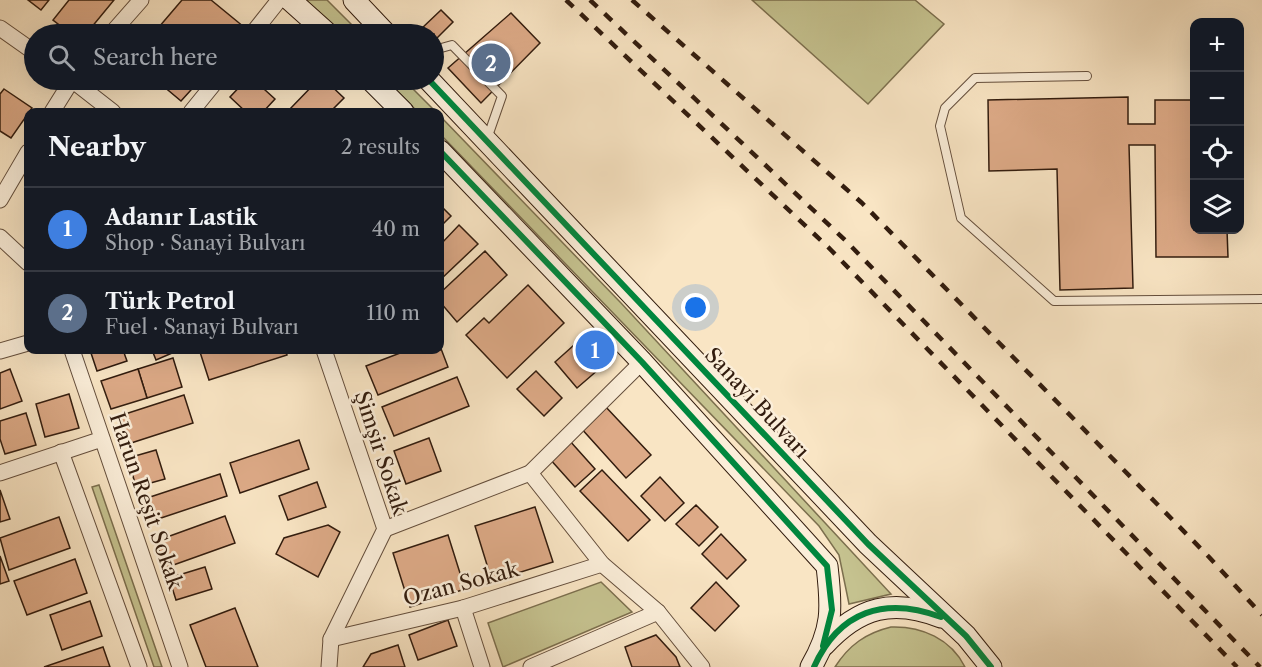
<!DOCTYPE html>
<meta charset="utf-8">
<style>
:root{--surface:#171b24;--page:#20242c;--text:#f1f3f6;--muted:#9ea1a6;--line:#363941;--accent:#d93025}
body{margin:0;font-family:"Libre Caslon Text",serif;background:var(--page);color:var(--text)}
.controls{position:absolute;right:18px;top:18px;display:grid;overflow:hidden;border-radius:12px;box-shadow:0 6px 24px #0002}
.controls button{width:54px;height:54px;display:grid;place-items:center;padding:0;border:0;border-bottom:2px solid var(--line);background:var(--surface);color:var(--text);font:30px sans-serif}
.you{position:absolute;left:696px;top:308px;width:21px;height:21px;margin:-15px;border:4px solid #fff;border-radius:50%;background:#1a73e8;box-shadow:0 0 0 9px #1a73e833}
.badge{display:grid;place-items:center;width:39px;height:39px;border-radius:50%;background:var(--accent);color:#fff;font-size:20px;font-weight:700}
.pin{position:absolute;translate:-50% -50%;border:3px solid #fff;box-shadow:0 2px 6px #0006}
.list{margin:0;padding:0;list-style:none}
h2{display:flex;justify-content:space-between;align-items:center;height:78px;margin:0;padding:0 24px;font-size:26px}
h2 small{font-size:20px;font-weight:400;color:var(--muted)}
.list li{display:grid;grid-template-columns:39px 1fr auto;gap:18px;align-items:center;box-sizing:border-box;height:84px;padding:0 24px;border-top:2px solid var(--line)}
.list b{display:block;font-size:22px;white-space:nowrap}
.list p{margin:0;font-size:20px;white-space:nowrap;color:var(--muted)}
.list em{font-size:20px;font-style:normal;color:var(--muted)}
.icon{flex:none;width:33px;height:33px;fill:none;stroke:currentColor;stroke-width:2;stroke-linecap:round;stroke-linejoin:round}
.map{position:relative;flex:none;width:1262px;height:667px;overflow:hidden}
.search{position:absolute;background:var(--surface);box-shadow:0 6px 24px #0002;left:24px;top:24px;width:420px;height:66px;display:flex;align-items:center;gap:15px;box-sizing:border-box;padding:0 21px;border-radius:33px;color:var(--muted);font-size:22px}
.panel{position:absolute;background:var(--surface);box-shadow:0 6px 24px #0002;left:24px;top:108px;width:420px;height:246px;border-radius:12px}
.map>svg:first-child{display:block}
</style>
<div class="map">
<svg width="1262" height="667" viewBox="0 0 1262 667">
<rect width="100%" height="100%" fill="#f9e5c4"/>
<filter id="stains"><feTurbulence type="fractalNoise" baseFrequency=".00333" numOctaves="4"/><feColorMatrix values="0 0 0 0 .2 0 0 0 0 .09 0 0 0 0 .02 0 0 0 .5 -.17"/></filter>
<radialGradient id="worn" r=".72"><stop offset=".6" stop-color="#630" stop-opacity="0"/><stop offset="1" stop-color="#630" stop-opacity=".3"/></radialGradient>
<g fill="#c5c28f" stroke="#7c6f4e" stroke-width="1.5">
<polygon points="304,0 327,0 361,34 339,34"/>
<polygon points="752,0 915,0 944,24 868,104"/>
<polygon points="385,80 404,80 436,112 418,112"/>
<polygon points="440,116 621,303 891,594 849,604 839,555 819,526 440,134"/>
<polygon points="99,485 162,667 154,667 92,487"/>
<polygon points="601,582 632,612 503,667 488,623"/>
<path d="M891,627C922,626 951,639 965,667H835C849,645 866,633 891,627Z"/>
</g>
<g fill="#ddaa87" stroke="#321c0e" stroke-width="1.5">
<polygon points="28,0 49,0 41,10"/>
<polygon points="69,0 114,0 86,34 71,34 53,20"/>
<polygon points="182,0 211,0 244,27 238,34 153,34"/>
<polygon points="441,10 453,22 434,41 434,34 424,34 420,30"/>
<polygon points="511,13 540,43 481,103 448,68"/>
<polygon points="156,80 200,80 181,101"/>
<polygon points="246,80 254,80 275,99 263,112 246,112 230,97"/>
<polygon points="318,80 325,80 344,98 330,112 290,112 288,111"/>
<polygon points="4,89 32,108 11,138 0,131 0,94"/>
<polygon points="1128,97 1128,124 1155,124 1155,100 1194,100 1194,230 1227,230 1228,257 1156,257 1155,145 1129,145 1133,288 1060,290 1057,169 989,171 988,100"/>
<polygon points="440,205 451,216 440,227"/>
<polygon points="459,225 478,244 440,280 440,245"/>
<polygon points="485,251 507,275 457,322 440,302 440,293"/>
<polygon points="528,285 564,323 507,378 466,335 484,318 489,323"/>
<polygon points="583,337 606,363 577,388 555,362"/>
<polygon points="440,346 448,367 378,395 366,366 408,350 440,350"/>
<polygon points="90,350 123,350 127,361 97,371"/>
<polygon points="152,350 179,350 156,360"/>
<polygon points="208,350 286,350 287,355 209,380 200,352"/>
<polygon points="173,358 182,387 147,398 138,369"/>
<polygon points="10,369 22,401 0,409 0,373"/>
<polygon points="138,369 147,398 111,409 101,381"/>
<polygon points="536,371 562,398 544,416 517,389"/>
<polygon points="457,377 469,406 394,436 382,407"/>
<polygon points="69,394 79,428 45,437 36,404"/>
<polygon points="184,395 193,423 128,444 119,416"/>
<polygon points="604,405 651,455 626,478 580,427"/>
<polygon points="26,413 36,445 5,454 0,439 0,421"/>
<polygon points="429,438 441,471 406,484 394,451"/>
<polygon points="299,440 309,469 240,493 230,463"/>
<polygon points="569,440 595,469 575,487 549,458"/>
<polygon points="156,450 165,479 136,487 128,458"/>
<polygon points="602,470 650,520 628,541 580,491"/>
<polygon points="220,474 227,496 152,521 144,499"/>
<polygon points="660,477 684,503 665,521 641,496"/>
<polygon points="317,482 326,507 288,520 279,496"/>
<polygon points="0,490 10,519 0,522"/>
<polygon points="696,505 718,527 699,546 676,524"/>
<polygon points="535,507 553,562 492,581 475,526"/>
<polygon points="225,516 235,543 165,568 156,541"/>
<polygon points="59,517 70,548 9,570 0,538"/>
<polygon points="328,525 340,532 318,577 276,554 284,538"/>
<polygon points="721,534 746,560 727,579 702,554"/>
<polygon points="448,535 465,589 410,607 393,553"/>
<polygon points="0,556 9,581 0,584"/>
<polygon points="75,559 87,593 27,615 14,581"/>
<polygon points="205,567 212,589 176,600 169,578"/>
<polygon points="716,582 739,606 715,631 691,608"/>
<polygon points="90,601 102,636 62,650 50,615"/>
<polygon points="235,608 258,667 206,667 190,625"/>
<polygon points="448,620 457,646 418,660 409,635"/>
<polygon points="656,635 676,657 680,667 632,667 625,647"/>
<polygon points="398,645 405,667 363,667 371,654"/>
<polygon points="103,647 110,667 44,667"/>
</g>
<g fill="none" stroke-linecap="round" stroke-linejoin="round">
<g stroke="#644e3c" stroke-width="10">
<g id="lane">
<polyline points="434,50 452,45 502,96 487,139"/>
<polyline points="1087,76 975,78 945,108 940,126 961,218 1054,301 1262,299"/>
</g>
</g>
<g stroke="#644e3c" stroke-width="17">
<g id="street">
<polyline points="0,28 34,52"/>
<polyline points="111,34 141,0"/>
<polyline points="252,34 279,0"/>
<polyline points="52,112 72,80 113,112"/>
<polyline points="191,112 217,80"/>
<polyline points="0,200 28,152"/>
<polyline points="0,237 28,263"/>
<polyline points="72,350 180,667"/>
<polyline points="324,350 385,529 331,639 329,667"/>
<polyline points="0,351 28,343"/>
<polyline points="61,452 139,667"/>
<polyline points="0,473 102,439"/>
<polyline points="530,473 602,564 658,612 702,667"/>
<polyline points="385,529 530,473 642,362"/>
<polyline points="463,608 482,667"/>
<polyline points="331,639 463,608 602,564"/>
<polyline points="531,667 658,612"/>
</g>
</g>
<g stroke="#321c0e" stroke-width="23">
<g id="secondary">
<polyline points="290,0 328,34"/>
<polyline points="354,0 386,34"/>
<polyline points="371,80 403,112"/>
<polyline points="429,80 868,544 966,636 991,667"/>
<path d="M440,151L642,362L827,566C832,609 833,629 811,667"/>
<path d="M824,645C859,607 893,598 941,617"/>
</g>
</g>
<use href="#lane" stroke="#fbeed9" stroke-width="8"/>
<use href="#street" stroke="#fbeed9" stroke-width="15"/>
<use href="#secondary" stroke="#fbeed9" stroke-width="21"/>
<g stroke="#321c0e" stroke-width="4.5" stroke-dasharray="10 10" stroke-linecap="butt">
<polyline points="566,0 829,248 1237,667"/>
<polyline points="590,0 845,240 1260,667"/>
<polyline points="632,0 862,203 1209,557 1262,615"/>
</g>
<g stroke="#fbeed9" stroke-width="10">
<g id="cycleway">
<polyline points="429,80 868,544 966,636 991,667"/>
<polyline points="440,151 642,362 827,566 832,610 823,646"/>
<path d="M814,667C839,611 885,596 941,617"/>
</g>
</g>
<use href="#cycleway" stroke="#00873e" stroke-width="6"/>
</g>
<g text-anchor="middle" stroke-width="5" stroke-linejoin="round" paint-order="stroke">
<g font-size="21" fill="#321c0e" stroke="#fbeed9">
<text transform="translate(757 403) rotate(47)" y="7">Sanayi Bulvarı</text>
<text transform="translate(381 453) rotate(72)" y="7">Şimşir Sokak</text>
<text transform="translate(146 501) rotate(71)" y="7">Harun Reşit Sokak</text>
<text transform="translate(461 584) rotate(-15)" y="7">Ozan Sokak</text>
</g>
</g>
<rect width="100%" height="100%" filter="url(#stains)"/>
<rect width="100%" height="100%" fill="url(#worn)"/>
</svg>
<div class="controls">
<button>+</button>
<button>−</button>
<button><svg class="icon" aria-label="locate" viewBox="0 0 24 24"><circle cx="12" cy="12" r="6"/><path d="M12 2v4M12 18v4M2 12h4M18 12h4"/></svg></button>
<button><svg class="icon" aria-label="layers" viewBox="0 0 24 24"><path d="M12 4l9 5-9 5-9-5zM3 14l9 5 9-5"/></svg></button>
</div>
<div class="you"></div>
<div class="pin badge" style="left:595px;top:350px;background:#3f7fe0">1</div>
<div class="pin badge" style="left:491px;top:63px;background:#5c6f8a">2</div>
<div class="search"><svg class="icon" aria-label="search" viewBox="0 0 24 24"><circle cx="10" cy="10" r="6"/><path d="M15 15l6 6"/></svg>Search here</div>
<section class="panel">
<h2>Nearby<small>2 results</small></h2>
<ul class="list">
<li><span class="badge" style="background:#3f7fe0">1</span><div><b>Adanır Lastik</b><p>Shop · Sanayi Bulvarı</p></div><em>40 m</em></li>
<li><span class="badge" style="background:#5c6f8a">2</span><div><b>Türk Petrol</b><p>Fuel · Sanayi Bulvarı</p></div><em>110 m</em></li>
</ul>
</section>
</div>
